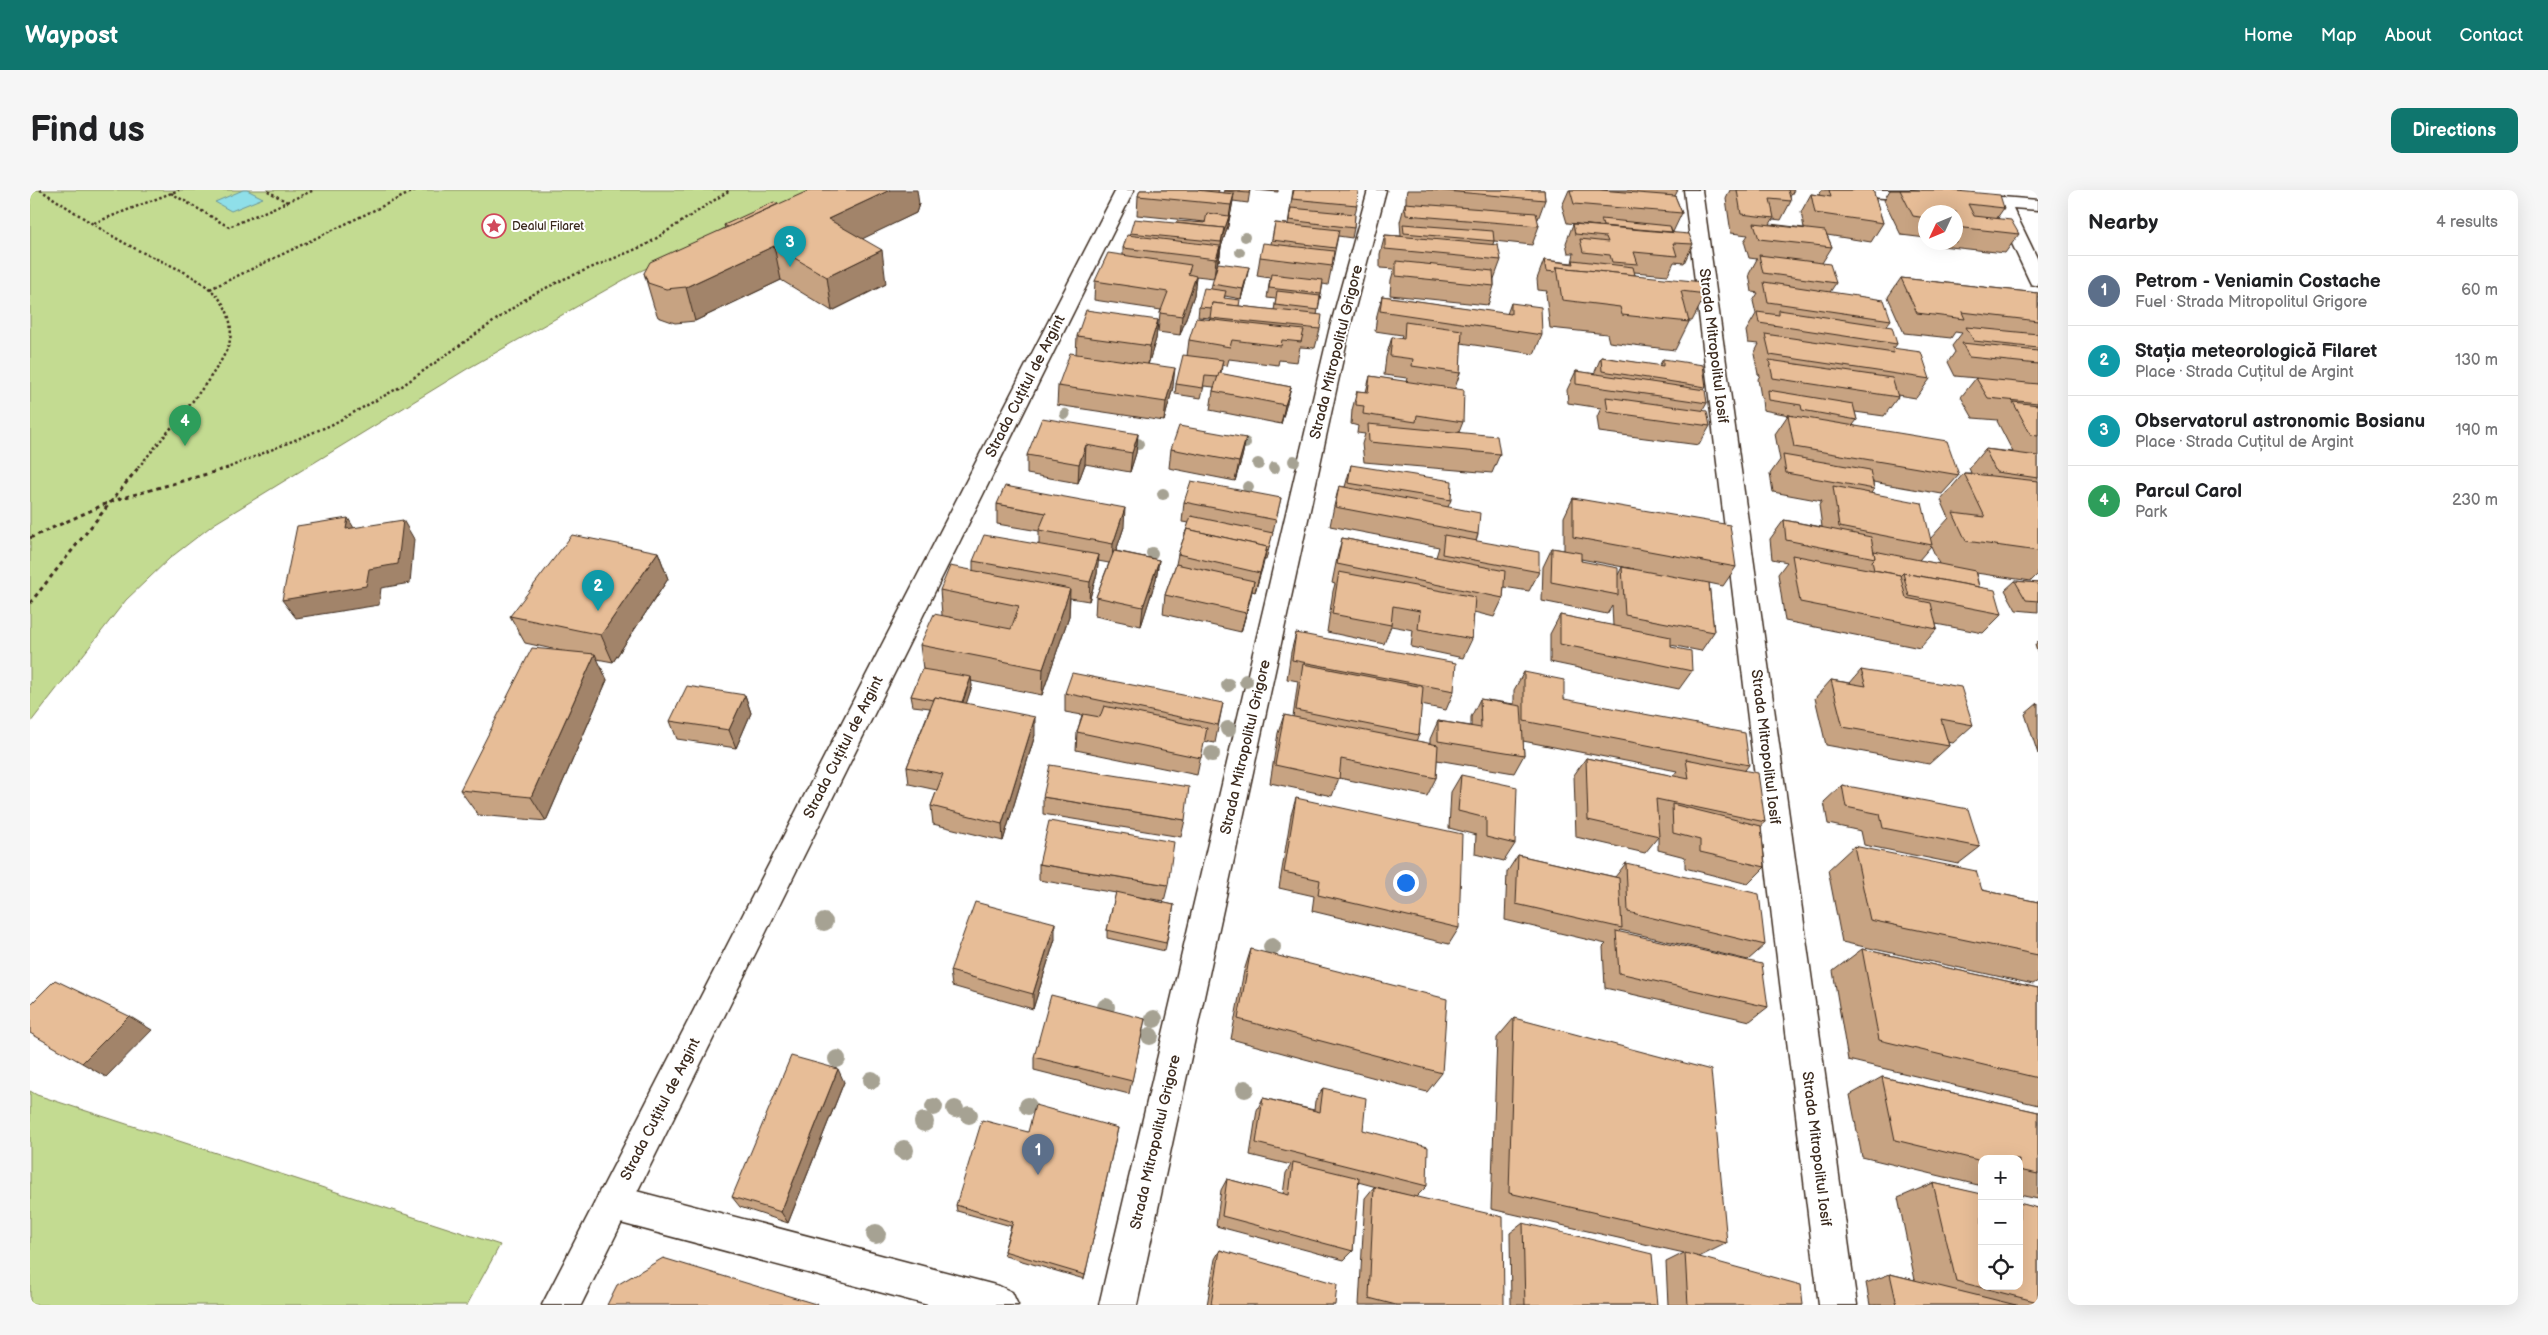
<!DOCTYPE html>
<meta charset="utf-8">
<style>
:root{--surface:#fff;--page:#f6f6f6;--text:#202124;--muted:#757577;--line:#e0e0e0;--accent:#0f766e}
body{margin:0;font-family:"Balsamiq Sans",sans-serif;background:var(--page);color:var(--text)}
.controls{position:absolute;right:15px;bottom:15px;display:grid;overflow:hidden;border-radius:10px;box-shadow:0 5px 20px #0002}
.controls button{width:45px;height:45px;display:grid;place-items:center;padding:0;border:0;border-bottom:1px solid var(--line);background:var(--surface);color:var(--text);font:25px sans-serif}
.compass{position:absolute;left:1888px;top:15px;width:45px;height:45px;border-radius:50%;background:var(--surface);box-shadow:0 5px 20px #0002;rotate:226deg}
.you{position:absolute;left:1375px;top:692px;width:18px;height:18px;margin:-12px;border:4px solid #fff;border-radius:50%;background:#1a73e8;box-shadow:0 0 0 8px #1a73e833}
.badge{display:grid;place-items:center;width:32px;height:32px;border-radius:50%;background:var(--accent);color:#fff;font-size:16px;font-weight:700}
.pin{position:absolute;translate:-50% -41px;filter:drop-shadow(0 1px 2px #0008)}
.pin::after{content:'';position:absolute;top:26px;width:18px;height:15px;background:inherit;clip-path:polygon(0 0,100% 0,50% 100%)}
.list{margin:0;padding:0;list-style:none}
h2{display:flex;justify-content:space-between;align-items:center;height:65px;margin:0;padding:0 20px;font-size:21px}
h2 small{font-size:16px;font-weight:400;color:var(--muted)}
.list li{display:grid;grid-template-columns:32px 1fr auto;gap:15px;align-items:center;box-sizing:border-box;height:70px;padding:0 20px;border-top:1px solid var(--line)}
.list b{display:block;font-size:19px;white-space:nowrap}
.list p{margin:0;font-size:16px;white-space:nowrap;color:var(--muted)}
.list em{font-size:16px;font-style:normal;color:var(--muted)}
.icon{flex:none;width:28px;height:28px;fill:none;stroke:currentColor;stroke-width:2;stroke-linecap:round;stroke-linejoin:round}
.map{position:relative;flex:none;width:2008px;height:1115px;overflow:hidden;border-radius:10px}
header{display:flex;align-items:center;gap:30px;box-sizing:border-box;height:70px;padding:0 25px;background:var(--accent);color:#fff}
header strong{font-size:24px}
nav{display:flex;gap:28px;margin-inline-start:auto;font-size:18px}
.intro{display:flex;align-items:center;justify-content:space-between;box-sizing:border-box;height:120px;padding:0 30px}
h1{margin:0;font-size:35px}
.button{padding:12px 22px;border-radius:10px;background:var(--accent);color:#fff;font-size:18px;font-weight:700}
main{display:flex;gap:30px;padding:0 30px}
aside{flex:1;background:var(--surface);border-radius:10px;box-shadow:0 5px 20px #0002}
.map>svg:first-child{display:block}
</style>
<header>
<strong>Waypost</strong>
<nav><a>Home</a><a>Map</a><a>About</a><a>Contact</a></nav>
</header>
<div class="intro"><h1>Find us</h1><a class="button">Directions</a></div>
<main>
<div class="map">
<svg width="2008" height="1115" viewBox="0 0 2008 1115">
<rect width="100%" height="100%" fill="#fff"/>
<filter id="ink" filterUnits="userSpaceOnUse"><feTurbulence type="fractalNoise" baseFrequency=".02" numOctaves="2"/><feDisplacementMap in="SourceGraphic" scale="10" xChannelSelector="R" yChannelSelector="G"/><feConvolveMatrix kernelMatrix="1 2 1 2 8 2 1 2 1" color-interpolation-filters="sRGB"/></filter>
<g filter="url(#ink)">
<g fill="#c3db91" stroke="#7f8258">
<polygon points="0,0 800,0 689,45 604,84 437,179 184,334 140,368 96,410 0,533"/>
<polygon points="0,901 7,905 470,1055 437,1115 0,1115"/>
</g>
<polygon fill="#8fdfe9" stroke="#6d9798" points="213,0 217,0 233,8 201,21 185,12"/>
<g fill="none" stroke-linecap="round" stroke-linejoin="round">
<g stroke="#3b2a1e" stroke-width="3">
<g id="minor">
<polygon points="1338,0 1356,0 1319,141 1107,1115 1069,1115 1299,141"/>
<polygon points="1654,0 1672,0 1827,1115 1789,1115"/>
<polygon points="1804,0 1883,0 1900,2 1903,6 1900,10 1894,11 1813,5 1807,4"/>
<polygon points="1935,4 2008,10 2008,20 1983,18 2008,70 2008,96 2001,94 1999,90 1965,17 1929,13 1926,9 1929,5"/>
<polygon points="583,995 969,1096 982,1102 988,1115 898,1115 583,1031 570,1026 565,1013 570,1000"/>
</g>
</g>
<g stroke="#3b2a1e" stroke-width="3">
<polygon id="tertiary" points="1086,0 1104,0 551,1115 512,1115"/>
</g>
<g stroke="#3b2a1e" stroke-width="2.5" stroke-dasharray="2.5 2.5" stroke-linecap="butt">
<path d="M10,0C41,19 71,41 104,58C130,72 161,81 183,102C197,115 203,132 200,150C195,178 127,254 107,279"/>
<polyline points="141,3 199,37 257,12 236,0"/>
<polyline points="257,12 284,0"/>
<polyline points="64,33 149,0"/>
<polyline points="180,99 386,0"/>
<polyline points="195,279 301,235 372,196 500,106 534,89 616,55 700,0"/>
</g>
<g stroke="#3b2a1e" stroke-width="3" stroke-dasharray="4 4" stroke-linecap="butt">
<polyline points="0,348 82,311 198,278"/>
<polyline points="0,413 108,278"/>
</g>
<use href="#minor" fill="#fff" fill-rule="evenodd"/>
<use href="#tertiary" fill="#fff" fill-rule="evenodd"/>
</g>
<g fill="#a6a293">
<circle cx="1215" cy="47" r="5"/>
<circle cx="1210" cy="62" r="5"/>
<circle cx="1035" cy="224" r="5.5"/>
<circle cx="1215" cy="253" r="6"/>
<circle cx="1108" cy="254" r="6"/>
<circle cx="1264" cy="271" r="6"/>
<circle cx="1228" cy="274" r="6"/>
<circle cx="1244" cy="278" r="6"/>
<circle cx="1218" cy="297" r="6"/>
<circle cx="1133" cy="304" r="6"/>
<circle cx="1122" cy="363" r="6"/>
<circle cx="1216" cy="491" r="7"/>
<circle cx="1198" cy="495" r="7"/>
<circle cx="1198" cy="539" r="8"/>
<circle cx="1182" cy="564" r="8"/>
<circle cx="794" cy="732" r="9"/>
<circle cx="1242" cy="757" r="9"/>
<circle cx="1076" cy="817" r="9"/>
<circle cx="1124" cy="829" r="9"/>
<circle cx="1120" cy="846" r="9"/>
<circle cx="807" cy="869" r="9"/>
<circle cx="842" cy="890" r="9"/>
<circle cx="1215" cy="899" r="9"/>
<circle cx="998" cy="916" r="9"/>
<circle cx="904" cy="917" r="9"/>
<circle cx="925" cy="919" r="9"/>
<circle cx="939" cy="925" r="9"/>
<circle cx="894" cy="932" r="10"/>
<circle cx="874" cy="960" r="10"/>
<circle cx="846" cy="1044" r="10"/>
</g>
<g fill="#c7a382" stroke="#3b2a1e" fill-rule="evenodd">
<polygon points="1110,0 1189,0 1188,2 1194,3 1194,0 1220,0 1218,13 1203,11 1198,36 1191,57 1189,71 1187,71 1184,88 1166,86 1164,105 1150,145 1128,142 1130,123 1131,120 1064,110 1065,91 1093,65 1093,58 1100,46 1100,43 1146,33 1175,33 1175,32 1107,25 1108,6"/>
<polygon points="1225,0 1248,0 1248,2"/>
<polygon points="1263,0 1327,15 1325,24 1324,38 1322,48 1308,46 1298,95 1293,94 1291,104 1287,125 1290,139 1285,158 1270,157 1267,172 1249,170 1248,175 1199,169 1197,176 1192,175 1191,184 1261,197 1256,216 1251,234 1180,220 1183,201 1184,197 1174,196 1171,208 1145,204 1146,194 1157,166 1159,150 1180,129 1180,128 1168,127 1169,117 1181,99 1182,94 1217,87 1211,109 1195,106 1194,108 1209,116 1244,120 1246,109 1237,108 1240,88 1227,86 1230,67 1241,54 1245,33 1258,34"/>
<polygon points="1377,0 1514,0 1515,10 1508,29 1507,29 1509,36 1502,55 1464,51 1463,54 1471,70 1464,89 1464,96 1458,115 1360,105 1361,90 1364,79 1350,78 1350,64 1355,45 1371,46 1370,32 1375,13 1376,13 1376,6"/>
<polygon points="1539,0 1648,0 1645,6 1652,23 1643,42 1641,41 1642,42 1663,54 1654,73 1644,72 1638,85 1604,82 1605,85 1676,104 1662,131 1659,131 1659,132 1645,160 1579,152 1577,144 1520,138 1516,104 1517,101 1508,100 1507,89 1514,70 1542,73 1544,63 1538,63 1536,53 1543,34 1569,36 1537,33 1532,16"/>
<path d="M1700,0H1764L1760,7L1761,11L1751,30L1743,29L1740,34L1774,38L1771,22L1781,4L1789,5L1792,0H1843L1853,33L1841,52L1797,45L1802,57L1792,73L1806,93L1800,102L1861,130L1856,136L1867,154L1864,158L1900,189L1886,208L1867,205L1868,207L1854,226L1825,222L1827,230L1823,235L1929,285L1912,304L1843,292L1844,299L1841,303L1900,349L1919,328L1911,310L1934,283H1941L1939,278L1955,259L1983,262L1967,231L1968,230L1943,228L1931,207L1946,188L1925,186L1918,172L1925,162L1922,156L1932,143L1925,142L1921,148L1874,143L1858,107L1871,88L2008,103V384L2001,391L1946,383L1949,397L1972,424L1953,443L1906,434L1907,439L1890,458L1755,431L1748,384L1757,372L1742,369L1740,349L1754,330L1792,337L1789,315L1792,311L1743,302L1740,284L1750,270L1745,244L1758,225L1764,226L1733,220L1732,210L1733,208L1731,207L1728,189L1730,185L1728,184L1724,164L1729,154L1718,153L1716,141L1726,124L1723,111L1728,103L1722,102L1719,84L1727,69L1719,68L1714,51L1718,45L1701,43L1696,9ZM1901,356L1909,374L1889,370Z"/>
<polygon points="1860,0 1916,0 1974,18 1967,28 1989,44 1975,63 1902,55 1901,52 1926,52 1926,22 1896,22 1896,48 1871,45 1854,10"/>
<polygon points="748,14 889,14 886,23 832,48 856,94 802,121 751,90 665,131 645,133 628,127 624,117 614,83 695,38 694,35"/>
<polygon points="1352,106 1477,124 1481,113 1512,145 1504,164 1431,153 1430,183 1425,198 1433,232 1429,242 1470,264 1462,283 1334,272 1332,254 1335,244 1327,243 1328,236 1321,234 1322,220 1327,201 1336,202 1340,186 1376,192 1377,188 1354,185 1356,167 1362,147 1371,148 1372,145 1345,141 1347,125"/>
<polygon points="1128,130 1126,149 1118,174 1143,197 1134,231 1027,215 1028,196 1046,164 1047,146"/>
<polygon points="1571,167 1629,176 1633,169 1676,197 1674,200 1677,213 1673,220 1680,236 1669,255 1569,242 1567,227 1571,218 1538,213 1537,200 1546,181 1564,184"/>
<polygon points="1108,244 1106,263 1100,282 1055,274 1048,293 997,284 997,265"/>
<polygon points="1216,248 1212,267 1205,291 1139,278 1141,259"/>
<polygon points="1321,275 1421,310 1418,317 1448,344 1446,351 1509,382 1499,401 1474,397 1473,408 1464,427 1444,422 1442,449 1433,468 1381,457 1383,440 1361,436 1354,454 1297,442 1303,401 1305,394 1302,393 1307,368 1312,348 1406,367 1409,357 1300,336 1304,316 1309,296 1315,297"/>
<polygon points="1251,308 1236,370 1234,370 1225,402 1222,401 1211,442 1133,424 1135,405 1146,374 1148,364 1159,333 1152,332 1154,312"/>
<path d="M1543,308L1706,377L1693,396L1679,393L1684,442L1671,461L1641,455V457L1662,481L1649,499L1520,472V444L1530,425L1583,436L1582,416L1577,424L1512,411L1513,377L1522,358L1534,360V327ZM1551,369L1604,379L1592,377L1588,385L1551,371Z"/>
<polygon points="967,314 1094,337 1086,361 1129,370 1126,389 1111,436 1065,426 1066,407 1079,373 1068,371 1067,384 1059,411 1040,408 1039,426 1012,505 941,491 942,496 936,513 1005,545 973,651 903,634 901,616 907,600 879,594 877,577 900,518 883,516 881,506 893,479 890,455 912,425 910,400 943,381 943,371 1009,354 1009,341 967,334"/>
<polygon points="628,362 638,389 583,472 567,469 577,490 516,631 448,625 430,600 532,461 495,453 480,426"/>
<polygon points="1985,391 2008,393 2008,422 1986,420 1975,400"/>
<polygon points="1266,443 1424,501 1416,520 1391,515 1389,545 1386,551 1400,554 1400,549 1408,531 1441,536 1441,527 1450,509 1484,514 1484,500 1494,482 1534,509 1719,575 1715,580 1735,632 1731,637 1735,677 1718,694 1655,678 1655,667 1628,660 1628,647 1615,663 1546,647 1544,585 1556,568 1643,586 1647,581 1493,551 1494,565 1484,583 1407,570 1406,588 1397,606 1309,588 1302,606 1240,593 1248,543 1254,525 1263,527 1268,491 1257,489 1261,462"/>
<polygon points="2008,451 2008,465 2005,455"/>
<polygon points="1831,480 1943,535 1923,553 1918,552 1919,556 1899,574 1796,555 1785,508 1801,490 1820,493"/>
<polygon points="1035,503 1193,513 1185,553 1174,551 1167,585 1046,560 1047,542 1052,525 1035,522"/>
<polygon points="715,505 721,523 706,558 647,549 640,531"/>
<polygon points="2008,513 2008,564 1995,524"/>
<polygon points="1431,585 1485,654 1474,671 1445,664 1446,645 1419,638 1421,602"/>
<polygon points="1812,595 1950,657 1928,674 1834,655 1831,641 1798,634 1794,612"/>
<polygon points="1013,607 1155,630 1151,647 1013,624"/>
<polygon points="1266,608 1429,738 1419,754 1282,721 1284,706 1249,698 1261,625"/>
<polygon points="1824,656 1952,700 2008,712 2008,791 2003,794 1812,752 1798,680"/>
<polygon points="1488,665 1585,687 1596,673 1735,755 1718,770 1590,740 1588,742 1738,817 1720,831 1575,798 1573,757 1576,754 1475,730 1477,682"/>
<polygon points="1009,674 1138,695 1134,711 1097,705 1144,715 1135,761 1077,748 1077,740 1086,703 1009,690"/>
<polygon points="1025,749 1003,819 922,796 920,781"/>
<polygon points="1221,759 1412,883 1397,902 1201,849 1214,781"/>
<polygon points="1832,759 2008,798 2008,915 1818,870 1803,781"/>
<polygon points="1484,828 1697,1053 1669,1067 1773,1115 1638,1115 1636,1072 1654,1063 1461,1019 1467,848"/>
<polygon points="1115,829 1099,904 1004,880 1004,867"/>
<polygon points="1852,887 2008,922 2008,1009 1989,1005 1989,969 1952,969 1952,996 1832,967 1820,905"/>
<polygon points="814,892 758,1033 710,1017 702,1007"/>
<polygon points="1293,898 1333,940 1397,996 1386,1007 1474,1115 1329,1115 1335,1008 1344,997 1376,1005 1328,992 1323,1061 1314,1070 1186,1036 1191,1000 1197,989 1253,1004 1256,983 1261,975 1220,965 1227,920 1233,908 1284,920 1285,911"/>
<polygon points="1088,938 1054,1089 975,1066 974,1061 981,1036 927,1021 926,1015 998,942"/>
<polygon points="1903,993 2008,1018 2008,1115 1840,1115 1836,1093 1860,1084 1885,1090 1868,1008"/>
<polygon points="1493,1033 1627,1115 1481,1115 1480,1043"/>
<polygon points="1190,1060 1305,1115 1177,1115 1185,1069"/>
</g>
<g fill="#a2846a" stroke="#3b2a1e">
<polygon points="860,0 887,0 889,14 886,23 803,63 798,29"/>
<polygon points="1204,4 1201,22 1198,34 1201,15"/>
<polygon points="1199,26 1198,36 1191,57 1189,71 1192,47"/>
<polygon points="744,56 751,90 665,131 656,97"/>
<polygon points="1190,56 1187,75 1184,88 1186,69"/>
<polygon points="852,60 856,94 802,121 797,87"/>
<polygon points="1219,77 1217,87 1211,109 1213,99"/>
<polygon points="1166,86 1164,105 1150,145 1152,126"/>
<polygon points="1128,130 1126,149 1118,175 1120,156"/>
<polygon points="1145,178 1143,197 1134,231 1136,212"/>
<polygon points="1261,197 1256,216 1251,234 1255,215"/>
<polygon points="1108,244 1106,263 1100,282 1102,263"/>
<polygon points="1216,248 1212,267 1205,291 1209,272"/>
<polygon points="1056,255 1055,274 1048,293 1049,274"/>
<polygon points="1095,318 1094,337 1082,373 1083,354"/>
<polygon points="318,328 330,348 316,339"/>
<polygon points="373,330 384,349 380,393 351,398 349,415 266,428 252,410 339,379"/>
<polygon points="1237,357 1233,376 1225,402 1230,383"/>
<polygon points="628,362 638,389 583,472 571,445"/>
<polygon points="1069,365 1067,384 1059,411 1060,392"/>
<polygon points="1129,370 1126,389 1111,436 1113,417"/>
<polygon points="1224,391 1220,410 1211,442 1216,423"/>
<polygon points="1040,399 1039,426 1012,505 1013,479"/>
<polygon points="565,464 577,490 516,631 501,607"/>
<polygon points="941,487 942,496 933,524 932,515"/>
<polygon points="715,505 721,523 706,558 699,540"/>
<polygon points="1005,527 1005,545 973,651 972,634"/>
<polygon points="1025,733 1025,749 1003,819 1003,804"/>
<polygon points="99,826 122,840 76,887 52,873"/>
<polygon points="808,879 814,892 758,1033 751,1022"/>
</g>
<g fill="#e7bd97" stroke="#3b2a1e">
<polygon points="780,0 860,0 798,29 852,60 797,87 744,56 656,97 636,99 618,93 614,83 620,72"/>
<polygon points="1110,0 1166,0 1204,4 1201,15 1108,6"/>
<polygon points="1194,0 1220,0 1219,3 1194,1"/>
<polygon points="1264,0 1328,0 1327,15 1262,9"/>
<polygon points="1405,0 1514,0 1515,10"/>
<polygon points="1540,0 1570,0 1645,6 1652,23 1544,14"/>
<polygon points="1707,0 1758,0 1761,11 1740,9 1744,28 1711,24"/>
<polygon points="1799,0 1843,0 1853,33 1785,23 1781,4 1801,7"/>
<polygon points="1870,0 1916,0 1970,5 1974,18 1938,14 1944,26 1981,30 1989,44 1926,37 1926,22 1896,22 1896,28 1883,26"/>
<polygon points="744,12 748,14 698,37 694,35"/>
<polygon points="1375,13 1506,23 1509,36 1376,25"/>
<polygon points="1261,18 1325,24 1324,38 1259,30"/>
<polygon points="1177,23 1199,26 1192,47 1194,38 1146,33 1147,31 1175,33"/>
<polygon points="1104,29 1194,38 1191,52 1100,43"/>
<polygon points="1571,29 1640,36 1642,42 1573,36"/>
<polygon points="1245,33 1309,40 1305,58 1242,50"/>
<polygon points="1724,33 1795,41 1802,57 1729,49"/>
<polygon points="1373,34 1463,41 1464,51 1374,43"/>
<polygon points="1543,34 1659,44 1663,54 1643,53 1647,66 1604,62 1608,74 1582,72 1580,65 1553,62 1550,49 1578,52 1576,47 1545,44"/>
<polygon points="1097,45 1190,56 1186,69 1093,58"/>
<polygon points="1355,45 1468,55 1471,70 1355,59"/>
<polygon points="1233,53 1304,61 1302,76 1230,67"/>
<polygon points="1078,63 1161,75 1158,84 1166,86 1152,126 1130,123 1138,102 1065,91"/>
<polygon points="1729,65 1800,74 1806,93 1733,83"/>
<polygon points="1514,70 1544,74 1543,70 1603,77 1605,85 1527,77 1525,82 1516,81"/>
<polygon points="1366,71 1463,81 1464,96 1366,86"/>
<polygon points="1188,73 1219,77 1213,99 1182,94"/>
<polygon points="1527,77 1673,92 1676,104 1651,101 1659,132 1592,125 1590,117 1532,110"/>
<polygon points="1241,84 1293,90 1291,104 1239,98"/>
<polygon points="1871,88 2008,103 2008,131 1932,122 1935,129 1887,123"/>
<polygon points="1734,92 1854,110 1861,130 1738,112"/>
<polygon points="1174,98 1196,101 1194,108 1210,110 1209,116 1182,113 1181,118 1169,117"/>
<polygon points="1247,101 1290,106 1288,120 1245,115"/>
<polygon points="1352,106 1481,124 1481,113 1511,117 1512,145 1350,121"/>
<polygon points="1182,113 1292,125 1290,139 1180,128"/>
<polygon points="1056,120 1128,130 1120,156 1047,146"/>
<polygon points="1749,120 1862,137 1867,154 1729,133 1727,122 1749,125"/>
<polygon points="1166,128 1274,140 1271,152 1252,150 1251,156 1202,150 1200,157 1159,150"/>
<polygon points="1375,132 1432,140 1430,183 1382,176 1383,169 1360,166 1362,147 1374,149"/>
<polygon points="1936,137 2008,144 2008,158 1944,151"/>
<polygon points="1735,144 1864,163 1862,158 1891,162 1900,189 1740,165"/>
<polygon points="1932,153 2008,161 2008,174 1939,167"/>
<polygon points="1040,163 1145,178 1136,212 1028,196"/>
<polygon points="1153,165 1193,170 1190,183 1188,187 1175,186 1173,198 1146,194"/>
<polygon points="1571,167 1633,176 1633,169 1673,175 1676,197 1572,181"/>
<polygon points="1739,170 1862,188 1868,207 1743,188"/>
<polygon points="1546,181 1675,200 1677,213 1546,194"/>
<polygon points="1189,183 1261,197 1255,215 1183,201"/>
<polygon points="1340,186 1434,200 1433,232 1387,225 1386,232 1333,224 1334,216 1326,215 1327,201 1338,202"/>
<polygon points="1946,188 2008,194 2008,213 1958,208"/>
<polygon points="1738,200 1823,214 1827,230 1772,220 1771,215 1739,210"/>
<polygon points="1576,207 1677,221 1680,236 1578,222"/>
<polygon points="1983,212 2008,215 2008,246 2001,245"/>
<polygon points="1758,225 1917,251 1929,285 1764,257"/>
<polygon points="1012,228 1108,244 1102,263 1056,255 1049,274 997,265"/>
<polygon points="1338,234 1467,246 1470,264 1339,252"/>
<polygon points="1149,236 1216,248 1209,272 1141,259"/>
<polygon points="1955,259 2008,266 2008,288 1966,282"/>
<polygon points="1753,265 1840,280 1844,299 1756,283"/>
<polygon points="1321,275 1422,291 1421,310 1318,293"/>
<polygon points="1934,283 2008,291 2008,361 1936,351 1923,323 1955,327"/>
<polygon points="1161,291 1251,308 1246,330 1154,312"/>
<polygon points="975,296 1095,318 1083,354 1009,340 1016,323 967,314"/>
<polygon points="1309,296 1450,323 1448,344 1305,317"/>
<polygon points="1803,296 1892,313 1902,355 1809,337"/>
<polygon points="1543,308 1700,335 1706,377 1543,347"/>
<polygon points="1161,326 1243,343 1238,361 1236,360 1237,357 1157,339 1155,344"/>
<polygon points="318,328 316,339 373,330 368,374 339,379 336,396 252,410 267,336"/>
<polygon points="1754,330 1841,347 1845,368 1756,350"/>
<polygon points="1157,339 1237,357 1230,383 1148,364"/>
<polygon points="542,345 628,362 571,445 480,426"/>
<polygon points="954,345 1069,365 1060,392 943,371"/>
<polygon points="1414,345 1509,362 1509,382 1412,364"/>
<polygon points="1312,348 1475,381 1473,408 1307,374"/>
<polygon points="1522,358 1551,363 1551,371 1588,378 1588,405 1521,392"/>
<polygon points="1084,361 1129,370 1113,417 1066,407"/>
<polygon points="1844,361 1945,381 1949,397 1873,383 1870,386 1870,385 1844,380 1842,371 1845,368"/>
<polygon points="1762,365 1870,385 1876,408 1901,413 1907,439 1770,412"/>
<polygon points="1146,374 1224,391 1216,423 1135,405"/>
<polygon points="920,376 1040,399 1013,479 890,455 904,424 981,439 989,416 910,400"/>
<polygon points="1592,377 1679,393 1684,442 1595,425"/>
<polygon points="1309,382 1445,407 1442,449 1388,439 1390,421 1363,416 1361,435 1302,424"/>
<polygon points="1873,383 1965,400 1972,424 1879,406"/>
<polygon points="1985,391 2008,393 2008,411 1996,410"/>
<polygon points="1530,425 1641,447 1641,457 1661,461 1662,481 1530,454"/>
<polygon points="1266,443 1426,473 1424,501 1262,470"/>
<polygon points="502,458 565,464 501,607 430,600"/>
<polygon points="1273,474 1393,497 1389,545 1266,520"/>
<polygon points="892,479 941,487 932,512 905,507 903,510 881,506"/>
<polygon points="1831,480 1931,497 1943,535 1911,529 1919,556 1813,537 1801,490 1836,496"/>
<polygon points="1494,482 1534,490 1534,509 1715,543 1719,575 1494,531"/>
<polygon points="1042,483 1193,513 1188,535 1035,503"/>
<polygon points="657,496 715,505 699,540 640,531"/>
<polygon points="905,507 1005,527 972,634 901,616 913,584 877,577"/>
<polygon points="1450,509 1491,516 1494,565 1408,551 1408,531 1451,538"/>
<polygon points="1074,516 1177,538 1171,568 1047,542 1053,524 1070,527"/>
<polygon points="1254,525 1408,555 1406,588 1311,569 1309,589 1245,575"/>
<polygon points="1556,568 1659,589 1656,569 1728,583 1735,632 1626,609 1629,646 1558,630"/>
<polygon points="1020,575 1159,597 1155,630 1013,607"/>
<polygon points="1431,585 1487,597 1485,654 1456,647 1456,628 1428,621"/>
<polygon points="1812,595 1938,619 1950,657 1853,638 1850,624 1816,617"/>
<polygon points="1266,608 1432,644 1429,738 1288,705 1290,690 1254,682"/>
<polygon points="1642,614 1731,636 1735,677 1670,662 1670,650 1643,643"/>
<polygon points="1019,631 1144,652 1138,695 1009,674"/>
<polygon points="1824,656 1946,681 1952,700 2008,712 2008,765 1840,730"/>
<polygon points="1488,665 1589,688 1592,738 1486,714"/>
<polygon points="1596,673 1729,704 1735,755 1598,722"/>
<polygon points="1086,702 1144,715 1136,753 1077,740"/>
<polygon points="945,712 1025,733 1003,804 920,781"/>
<polygon points="1586,741 1732,774 1738,817 1589,783"/>
<polygon points="1221,759 1417,809 1412,883 1208,829"/>
<polygon points="1832,759 2008,798 2008,888 1849,850"/>
<polygon points="25,790 99,826 52,873 0,843 0,815"/>
<polygon points="1021,805 1115,829 1102,891 1004,867"/>
<polygon points="1484,828 1681,880 1697,1053 1479,1003"/>
<polygon points="761,866 808,879 751,1022 702,1007"/>
<polygon points="1852,887 2008,922 2008,984 1989,980 1989,969 1952,969 1952,971 1865,950"/>
<polygon points="1293,898 1336,908 1333,940 1398,957 1397,996 1226,953 1233,908 1290,922"/>
<polygon points="1005,915 1088,938 1055,1085 974,1061 983,1032 926,1015 952,930 998,942"/>
<polygon points="1263,972 1329,988 1323,1061 1192,1026 1197,989 1259,1005"/>
<polygon points="1903,993 1952,1004 1952,1096 1989,1096 1989,1013 2008,1018 2008,1112 1926,1091"/>
<polygon points="1344,997 1473,1027 1474,1115 1366,1115 1339,1108"/>
<polygon points="1493,1033 1622,1064 1627,1115 1495,1115"/>
<polygon points="1190,1060 1307,1094 1305,1115 1186,1115 1181,1114"/>
<polygon points="1655,1063 1771,1095 1773,1115 1658,1115"/>
<polygon points="633,1068 789,1115 577,1115 587,1095"/>
<polygon points="1860,1084 1986,1115 1867,1115"/>
</g>
</g>
<defs>
<g id="sight-ring" transform="scale(1.25)"><circle r="9.5" fill="#fff" stroke="#d1495b" stroke-width="1.5"/><path d="M0-6L1.8-2.2L6-1.7L2.9 1.2L3.7 5.4L0 3.3L-3.7 5.4L-2.9 1.2L-6-1.7L-1.8-2.2Z" fill="#d1495b"/></g>
</defs>
<g fill-rule="evenodd">
<use href="#sight-ring" x="464" y="36"/>
</g>
<g text-anchor="middle" stroke-width="4" stroke-linejoin="round" paint-order="stroke">
<g font-size="12" fill="#3b2a1e" stroke="#fff" text-anchor="start">
<text x="482" y="40">Dealul Filaret</text>
</g>
<g font-size="15" fill="#3b2a1e" stroke="#fff">
<text transform="translate(1684 156) rotate(83)" y="5">Strada Mitropolitul Iosif</text>
<text transform="translate(1306 162) rotate(-76)" y="5">Strada Mitropolitul Grigore</text>
<text transform="translate(995 196) rotate(-63)" y="5">Strada Cuțitul de Argint</text>
<text transform="translate(813 557) rotate(-63)" y="5">Strada Cuțitul de Argint</text>
<text transform="translate(1215 557) rotate(-77)" y="5">Strada Mitropolitul Grigore</text>
<text transform="translate(1736 557) rotate(83)" y="5">Strada Mitropolitul Iosif</text>
<text transform="translate(630 919) rotate(-63)" y="5">Strada Cuțitul de Argint</text>
<text transform="translate(1125 952) rotate(-77)" y="5">Strada Mitropolitul Grigore</text>
<text transform="translate(1787 959) rotate(83)" y="5">Strada Mitropolitul Iosif</text>
</g>
</g>
</svg>
<div class="controls">
<button>+</button>
<button>−</button>
<button><svg class="icon" aria-label="locate" viewBox="0 0 24 24"><circle cx="12" cy="12" r="6"/><path d="M12 2v4M12 18v4M2 12h4M18 12h4"/></svg></button>
</div>
<svg class="compass" viewBox="-18 -18 36 36"><path d="M0-13l5 13h-10z" fill="#e53935"/><path d="M0 13l5-13h-10z" fill="#757577"/></svg>
<div class="you"></div>
<div class="pin badge" style="left:1008px;top:985px;background:#5c6f8a">1</div>
<div class="pin badge" style="left:568px;top:421px;background:#0f9aa8">2</div>
<div class="pin badge" style="left:760px;top:77px;background:#0f9aa8">3</div>
<div class="pin badge" style="left:155px;top:256px;background:#2e9e5b">4</div>
</div>
<aside>
<h2>Nearby<small>4 results</small></h2>
<ul class="list">
<li><span class="badge" style="background:#5c6f8a">1</span><div><b>Petrom - Veniamin Costache</b><p>Fuel · Strada Mitropolitul Grigore</p></div><em>60 m</em></li>
<li><span class="badge" style="background:#0f9aa8">2</span><div><b>Stația meteorologică Filaret</b><p>Place · Strada Cuțitul de Argint</p></div><em>130 m</em></li>
<li><span class="badge" style="background:#0f9aa8">3</span><div><b>Observatorul astronomic Bosianu</b><p>Place · Strada Cuțitul de Argint</p></div><em>190 m</em></li>
<li><span class="badge" style="background:#2e9e5b">4</span><div><b>Parcul Carol</b><p>Park</p></div><em>230 m</em></li>
</ul>
</aside>
</main>
